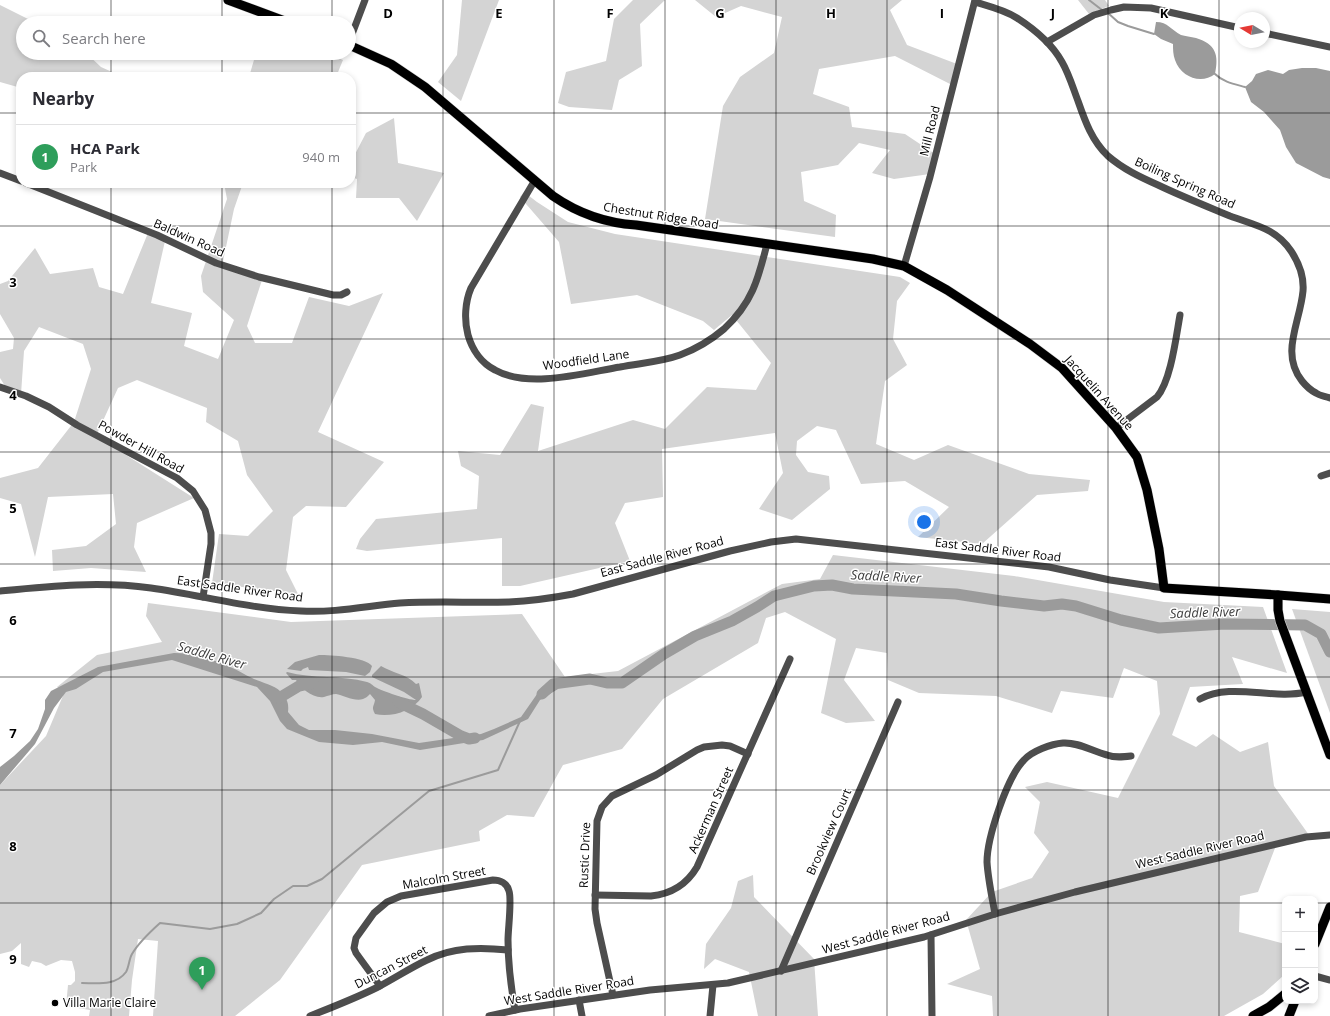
<!DOCTYPE html>
<meta charset="utf-8">
<style>
:root{--surface:#fff;--page:#f2f2f3;--text:#2b2b33;--muted:#7c7c81;--line:#e1e1e2;--accent:#000}
body{margin:0;font-family:"Open Sans",sans-serif;background:var(--page);color:var(--text)}
.controls{position:absolute;right:12px;bottom:12px;display:grid;overflow:hidden;border-radius:8px;box-shadow:0 2px 6px #0003}
.controls button{width:36px;height:36px;display:grid;place-items:center;padding:0;border:0;border-bottom:1px solid var(--line);background:var(--surface);color:var(--text);font:20px sans-serif}
.compass{position:absolute;left:1234px;top:12px;width:36px;height:36px;border-radius:50%;background:var(--surface);box-shadow:0 2px 6px #0003;rotate:280deg}
.you{position:absolute;left:924px;top:522px;width:14px;height:14px;margin:-10px;border:3px solid #fff;border-radius:50%;background:#1a73e8;box-shadow:0 0 0 6px #1a73e833}
.badge{display:grid;place-items:center;width:26px;height:26px;border-radius:50%;background:var(--accent);color:#fff;font-size:13px;font-weight:700}
.pin{position:absolute;translate:-50% -33px;filter:drop-shadow(0 1px 2px #0008)}
.pin::after{content:'';position:absolute;top:21px;width:14px;height:12px;background:inherit;clip-path:polygon(0 0,100% 0,50% 100%)}
.list{margin:0;padding:0;list-style:none}
h2{display:flex;justify-content:space-between;align-items:center;height:52px;margin:0;padding:0 16px;font-size:17px}
h2 small{font-size:13px;font-weight:400;color:var(--muted)}
.list li{display:grid;grid-template-columns:26px 1fr auto;gap:12px;align-items:center;box-sizing:border-box;height:64px;padding:0 16px;border-top:1px solid var(--line)}
.list b{display:block;font-size:15px;white-space:nowrap}
.list p{margin:0;font-size:13px;white-space:nowrap;color:var(--muted)}
.list em{font-size:13px;font-style:normal;color:var(--muted)}
.icon{flex:none;width:22px;height:22px;fill:none;stroke:currentColor;stroke-width:2;stroke-linecap:round;stroke-linejoin:round}
.map{position:relative;flex:none;width:1330px;height:1016px;overflow:hidden}
.search{position:absolute;background:var(--surface);box-shadow:0 2px 6px #0003;left:16px;top:16px;width:340px;height:44px;display:flex;align-items:center;gap:10px;box-sizing:border-box;padding:0 14px;border-radius:22px;color:var(--muted);font-size:15px}
.panel{position:absolute;background:var(--surface);box-shadow:0 2px 6px #0003;left:16px;top:72px;width:340px;height:116px;border-radius:16px}
.map>svg:first-child{display:block}
</style>
<div class="map">
<svg width="1330" height="1016" viewBox="0 0 1330 1016">
<rect width="100%" height="100%" fill="#fff"/>
<g fill="#d4d4d4">
<polygon points="462,0 499,0 461,101 438,82 457,55"/>
<polygon points="633,0 665,0 640,24 642,66 619,80 612,110 569,107 558,103 566,72 606,61 614,19"/>
<polygon points="695,0 902,0 890,10 907,45 957,64 952,85 895,56 819,69 813,94 849,107 852,127 905,134 935,154 930,174 894,179 872,173 890,150 859,143 838,165 801,172 804,201 836,215 835,237 705,219 723,106 740,77 774,53 782,17 741,6 716,17"/>
<polygon points="1078,0 1105,0 1109,6 1089,14"/>
<polygon points="0,5 36,23 23,23 23,53 86,53 101,67 123,77 21,77 21,88 0,82"/>
<polygon points="256,53 326,53 343,60 336,77 249,77"/>
<polygon points="394,118 398,163 444,173 417,221 399,198 356,198 357,179 351,177 351,160 352,160 366,133"/>
<polygon points="224,183 243,183 234,209 222,266 262,280 247,326 255,343 292,343 309,297 349,306 383,293 318,432 384,462 346,507 306,506 293,517 286,570 298,594 212,583 219,534 248,536 273,511 247,475 238,441 206,422 207,408 137,380 118,388 96,436 194,498 137,523 134,547 146,572 91,568 53,571 52,550 86,546 116,524 113,494 48,497 35,557 21,504 0,498 0,478 38,468 74,422 91,369 83,344 39,327 24,351 21,394 5,386 0,378 0,352 13,349 14,338 0,314 0,284 8,281 35,248 50,274 93,268 99,287 123,294 148,233 165,241 151,303 192,313 184,346 218,359 234,320 203,292 201,276 227,199"/>
<polygon points="524,192 537,202 568,222 615,234 900,277 910,283 897,301 893,339 907,365 885,381 876,444 914,460 948,445 1029,474 1090,480 1088,491 1037,495 982,544 918,537 949,507 905,481 861,484 836,430 817,426 797,441 796,455 808,472 829,476 830,489 792,520 759,509 783,473 775,433 662,449 663,497 625,503 615,523 630,561 520,586 502,586 502,538 367,551 356,549 360,539 376,519 477,509 479,476 461,466 458,451 500,455 531,404 544,407 538,451 633,420 665,429 707,387 756,390 771,363 732,315 714,330 703,321 637,295 571,304 559,242 520,197"/>
<polygon points="833,555 1014,576 1164,602 1263,607 1287,673 1232,657 1243,684 1190,687 1172,735 1196,747 1213,734 1240,752 1268,742 1274,786 1309,835 1277,843 1258,892 1240,896 1239,932 1285,944 1285,971 1283,976 1263,994 1224,1016 993,1016 992,996 947,984 980,969 966,920 992,892 1032,878 1049,852 1034,833 1040,802 1025,787 1047,782 1118,798 1160,714 1157,681 1124,668 1113,698 1061,691 1052,713 996,696 919,693 888,680 887,653 856,648 844,680 875,721 846,723 821,713 836,639 785,612 766,618 758,643 663,699 622,749 563,765 534,817 507,815 479,831 480,841 362,865 280,980 235,1016 153,1016 158,941 138,939 132,980 129,1016 89,1016 90,1010 66,1006 68,985 71,985 75,981 75,972 72,961 61,960 46,966 41,963 32,961 29,967 21,964 21,943 12,951 0,954 0,785 46,736 65,691 57,687 97,655 162,642 146,616 148,603 291,622 522,614 565,677 618,671 782,584 820,579"/>
<polygon points="1292,609 1330,612 1330,713"/>
<polygon points="753,875 754,897 814,959 818,1016 758,1016 749,972 715,959 704,969 706,944 731,908 738,881"/>
</g>
<g fill="#9b9b9b">
<path d="M1156,22C1168,22 1171,30 1181,35C1185,36 1191,37 1196,38C1216,44 1219,55 1215,74C1201,85 1181,77 1175,60C1173,55 1173,49 1173,44L1161,39L1154,34Z"/>
<polygon points="1302,68 1316,68 1330,71 1330,179 1323,177 1296,163 1286,147 1280,130 1264,112 1251,102 1245,87 1252,81 1256,74 1268,70 1283,74 1289,70"/>
<path d="M174,653C194,653 213,659 230,667C238,670 245,675 252,678C260,682 274,685 280,691C287,698 289,703 288,712L299,725L309,730H335L372,734L419,743L481,734L494,729L521,717L542,687L551,683L558,689L540,700L528,719L483,740L420,750L382,742L353,745L319,742L287,729L280,721L270,701L257,687L172,660L103,672L76,689L66,692L54,708L35,744L0,785V767L14,756L30,741L38,729L45,709V700L51,691L98,667Z"/>
<path d="M319,655C330,655 366,657 372,666L370,672L365,676L346,672L309,670L308,667L303,669L301,671L287,669L295,662Z"/>
<path d="M381,666C392,673 407,674 416,684L419,683L422,697C413,711 391,718 375,714C371,706 374,707 375,700L370,694C368,696 366,698 363,699C355,702 343,695 336,694C332,694 328,696 324,697C313,699 301,688 296,680H292L286,673L287,672C313,679 341,675 367,682C371,683 372,685 375,687C382,691 408,700 416,700L404,692L372,677V675Z"/>
</g>
<g fill="none" stroke-linecap="round" stroke-linejoin="round">
<g stroke="#9b9b9b" stroke-width="2">
<polyline points="1089,0 1102,10"/>
<polyline points="1108,13 1118,22 1128,26 1154,34"/>
<path d="M1215,74C1223,82 1234,84 1245,87"/>
<path d="M82,983C97,983 116,986 126,972C129,967 129,959 132,954C139,942 150,932 160,923L210,929L237,924L261,913L274,899L293,886H307L322,879L429,791L498,770L520,721"/>
</g>
<g stroke="#9b9b9b" stroke-width="11">
<polyline points="271,693 279,698 299,686 313,683"/>
<polyline points="542,694 553,684 590,679 607,683 622,683 664,654 695,636 732,621 757,607 774,596 814,586 832,585 853,589 956,594 1001,601 1044,606 1062,604 1076,606 1121,620 1159,628 1225,624 1305,625 1321,634 1330,652"/>
<polyline points="398,702 423,714 461,736 469,739 475,738"/>
</g>
<g stroke="#dbdbdb" stroke-width="10">
<g id="major">
<polyline points="228,0 290,23"/>
<path d="M349,45L391,64L425,87L553,196C579,214 605,223 636,225L873,259L904,266L947,290L1030,344L1062,368L1116,428L1137,457L1147,490L1159,549L1164,588L1278,595L1330,599"/>
<polyline points="1278,595 1278,610 1280,621 1330,755"/>
<polyline points="1315,944 1330,907"/>
<polyline points="1253,1016 1269,1007 1285,994"/>
<polyline points="1289,1016 1295,1001"/>
</g>
</g>
<g stroke="#4d4d4d" stroke-width="7">
<path d="M975,2C988,6 1005,10 1017,18C1034,29 1052,44 1062,62C1069,74 1073,88 1078,101C1085,121 1092,141 1108,156C1123,169 1140,177 1158,185C1181,196 1206,206 1230,216C1254,225 1276,228 1291,251C1299,263 1304,278 1303,291C1300,323 1280,353 1302,381C1306,386 1310,390 1316,393C1320,396 1325,396 1330,398"/>
<polyline points="1264,33 1330,47"/>
<polyline points="349,42 365,0"/>
<polyline points="1047,42 1094,15 1111,10 1124,7 1151,8 1240,28"/>
<polyline points="0,173 21,181"/>
<path d="M535,180L471,288C465,302 464,320 468,335C472,349 481,363 495,370C529,389 584,373 620,367C640,363 661,362 680,355C696,349 711,340 724,329C752,303 758,280 767,244"/>
<polyline points="26,183 157,235 216,263 259,277 333,295 341,295 347,292"/>
<polyline points="904,266 930,177 975,0"/>
<polyline points="0,387 26,396 49,407 77,425 177,478 193,491 205,510 211,533 211,544 203,597"/>
<path d="M1116,428L1157,397C1171,381 1176,337 1180,315"/>
<polyline points="1321,476 1330,473"/>
<path d="M0,591C51,586 100,581 151,588C201,595 250,609 301,611C334,613 367,606 400,603C437,601 473,603 509,602C531,601 552,598 573,594L730,551L771,542L796,539L1049,567L1110,580L1164,588"/>
<path d="M1200,699C1231,682 1273,700 1306,692"/>
<path d="M595,895L651,896C671,894 687,884 697,867L790,659"/>
<path d="M995,914C992,897 988,879 987,862C987,838 1007,777 1024,760C1032,751 1051,744 1063,743C1078,742 1092,751 1107,755C1115,758 1123,757 1131,756"/>
<polyline points="931,935 932,1016"/>
<polyline points="781,971 898,702"/>
<polyline points="1315,976 1330,980"/>
<path d="M380,986L356,953L354,948L356,938L374,913L387,902L401,896L493,880C500,880 507,883 509,891C512,900 508,929 508,940C508,964 511,987 515,1010"/>
<polyline points="613,995 597,923 595,909 597,821 602,807 612,796 656,775 697,750 704,747 722,745 730,746 748,754"/>
<polyline points="579,1000 582,1016"/>
<path d="M310,1016C333,1007 356,998 378,987C395,978 410,968 427,960C453,947 480,947 508,950"/>
<polyline points="489,1016 520,1009 650,990 728,983 924,937 995,914 1075,892 1306,837 1330,835"/>
<polyline points="710,1016 713,985"/>
</g>
<use href="#major" stroke="#000" stroke-width="9"/>
</g>
<path fill="none" stroke="#000" stroke-width="1" stroke-opacity="0.55" d="M111,0V23M222,0V23M332,0V23M443,0V1016M554,0V1016M665,0V1016M776,0V1016M887,0V1016M998,0V1016M1108,0V1016M1219,0V1016M111,53V77M222,53V77M332,53V77M0,113H21M351,113H1330M111,183V1016M222,183V1016M332,183V1016M0,226H1330M0,339H1330M0,452H1330M0,564H1330M0,677H1330M0,790H1330M0,903H1285M1315,903H1330"/>
<circle fill="#000" stroke="#fff" stroke-width="1.5" cx="55" cy="1003" r="4"/>
<g text-anchor="middle" stroke-width="3" stroke-linejoin="round" paint-order="stroke">
<g font-size="12" fill="#000" stroke="#fff">
<text transform="translate(930 131) rotate(-76)" y="4">Mill Road</text>
<text transform="translate(1185 183) rotate(24)" y="4">Boiling Spring Road</text>
<text transform="translate(661 216) rotate(9)" y="4">Chestnut Ridge Road</text>
<text transform="translate(189 238) rotate(24)" y="4">Baldwin Road</text>
<text transform="translate(586 360) rotate(-8)" y="4">Woodfield Lane</text>
<text transform="translate(1099 393) rotate(48)" y="4">Jacquelin Avenue</text>
<text transform="translate(141 447) rotate(29)" y="4">Powder Hill Road</text>
<text transform="translate(998 550) rotate(7)" y="4">East Saddle River Road</text>
<text transform="translate(662 557) rotate(-15)" y="4">East Saddle River Road</text>
<text transform="translate(240 589) rotate(8)" y="4">East Saddle River Road</text>
<text transform="translate(711 810) rotate(-66)" y="4">Ackerman Street</text>
<text transform="translate(829 832) rotate(-66)" y="4">Brookview Court</text>
<text transform="translate(1200 850) rotate(-13)" y="4">West Saddle River Road</text>
<text transform="translate(585 855) rotate(-88)" y="4">Rustic Drive</text>
<text transform="translate(444 878) rotate(-10)" y="4">Malcolm Street</text>
<text transform="translate(886 933) rotate(-15)" y="4">West Saddle River Road</text>
<text transform="translate(391 967) rotate(-27)" y="4">Duncan Street</text>
<text transform="translate(569 991) rotate(-9)" y="4">West Saddle River Road</text>
</g>
<g font-size="12" fill="#000" stroke="#fff" text-anchor="start">
<text x="63" y="1007">Villa Marie Claire</text>
</g>
<g font-size="13" font-style="italic" fill="#3c3c3c" stroke="#fff">
<text transform="translate(886 576) rotate(3)" y="5">Saddle River</text>
<text transform="translate(1205 612) rotate(-2)" y="5">Saddle River</text>
<text transform="translate(212 655) rotate(16)" y="5">Saddle River</text>
</g>
</g>
<g font-size="13" text-anchor="middle" font-weight="bold" fill="#000" stroke="#fff" stroke-width="3" stroke-linejoin="round" paint-order="stroke">
<text x="388" y="18">D</text>
<text x="499" y="18">E</text>
<text x="610" y="18">F</text>
<text x="720" y="18">G</text>
<text x="831" y="18">H</text>
<text x="942" y="18">I</text>
<text x="1053" y="18">J</text>
<text x="1164" y="18">K</text>
<text x="13" y="287">3</text>
<text x="13" y="400">4</text>
<text x="13" y="513">5</text>
<text x="13" y="625">6</text>
<text x="13" y="738">7</text>
<text x="13" y="851">8</text>
<text x="13" y="964">9</text>
</g>
</svg>
<div class="controls">
<button>+</button>
<button>−</button>
<button><svg class="icon" aria-label="layers" viewBox="0 0 24 24"><path d="M12 4l9 5-9 5-9-5zM3 14l9 5 9-5"/></svg></button>
</div>
<svg class="compass" viewBox="-18 -18 36 36"><path d="M0-13l5 13h-10z" fill="#e53935"/><path d="M0 13l5-13h-10z" fill="#7c7c81"/></svg>
<div class="you"></div>
<div class="pin badge" style="left:202px;top:990px;background:#2e9e5b">1</div>
<div class="search"><svg class="icon" aria-label="search" viewBox="0 0 24 24"><circle cx="10" cy="10" r="6"/><path d="M15 15l6 6"/></svg>Search here</div>
<section class="panel">
<h2>Nearby<small></small></h2>
<ul class="list">
<li><span class="badge" style="background:#2e9e5b">1</span><div><b>HCA Park</b><p>Park</p></div><em>940 m</em></li>
</ul>
</section>
</div>
